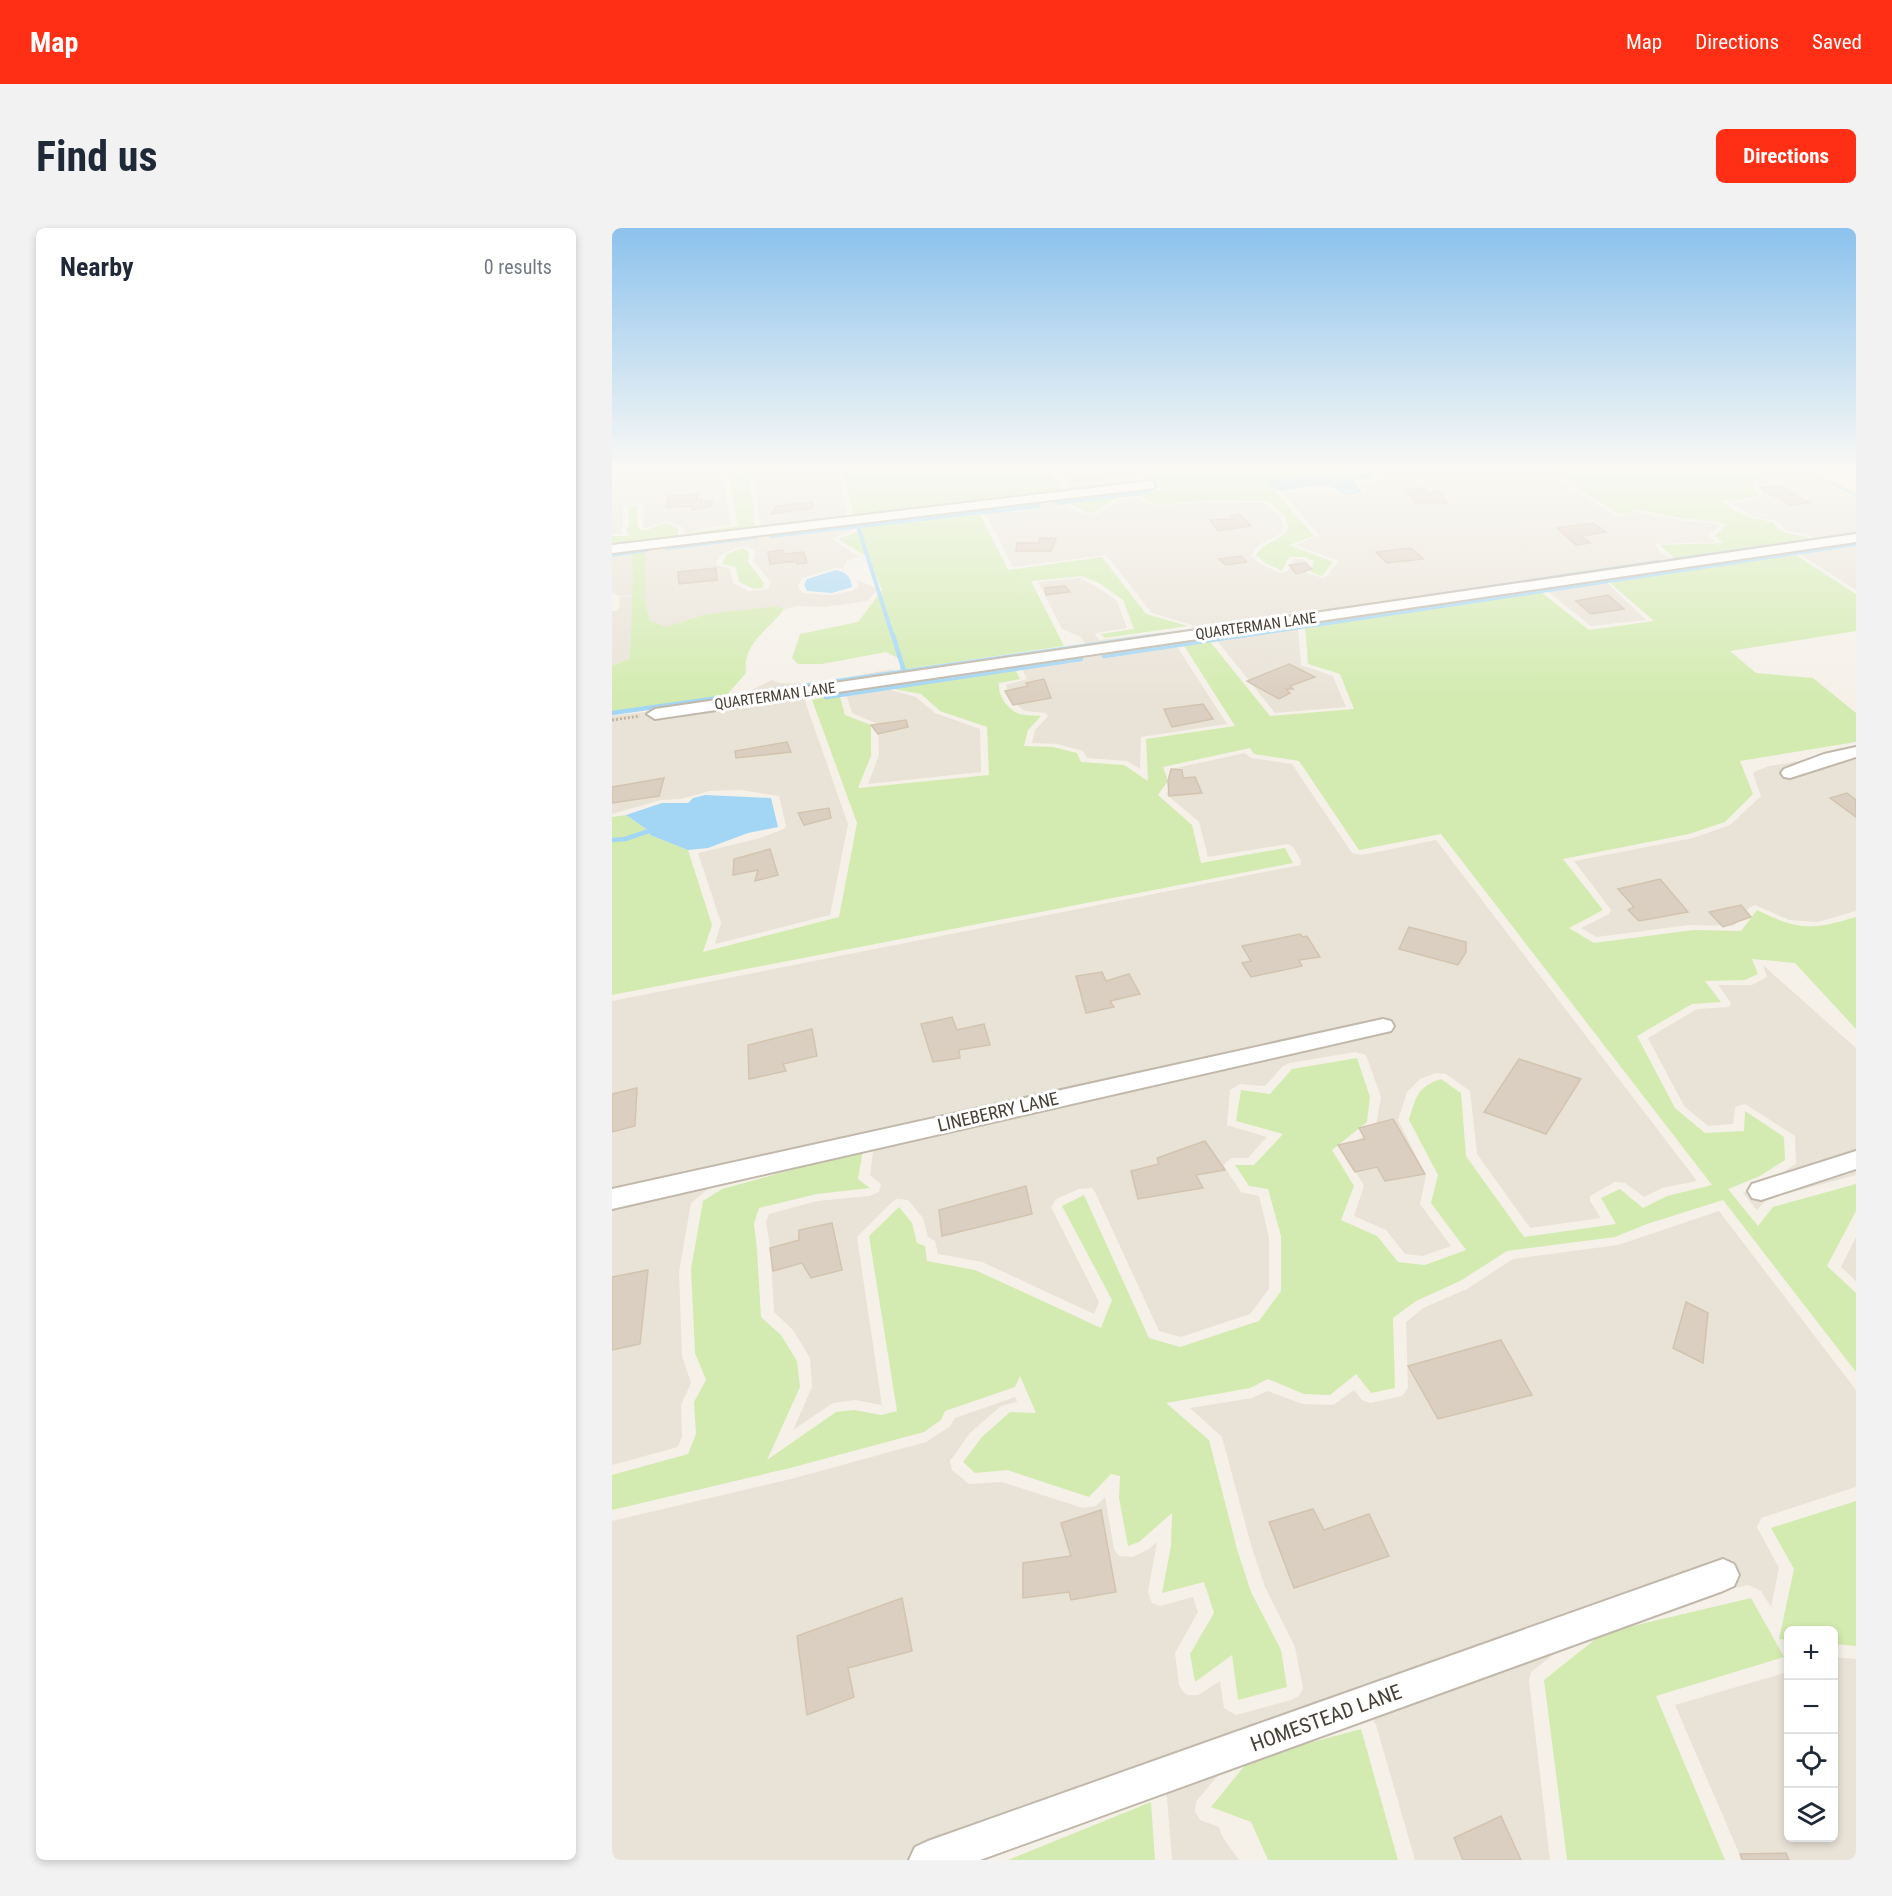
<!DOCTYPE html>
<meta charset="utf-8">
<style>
:root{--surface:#fff;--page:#f2f2f3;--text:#1f2937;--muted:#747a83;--line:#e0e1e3;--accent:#ff2f16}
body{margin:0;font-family:"Roboto Condensed",sans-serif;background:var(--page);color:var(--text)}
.controls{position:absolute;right:18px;bottom:18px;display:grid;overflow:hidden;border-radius:9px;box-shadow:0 3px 9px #0003}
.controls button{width:54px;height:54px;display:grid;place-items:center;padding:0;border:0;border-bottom:2px solid var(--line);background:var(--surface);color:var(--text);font:30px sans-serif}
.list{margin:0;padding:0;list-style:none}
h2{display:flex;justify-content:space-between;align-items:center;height:78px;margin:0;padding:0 24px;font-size:26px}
h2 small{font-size:20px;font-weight:400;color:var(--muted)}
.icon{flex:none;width:33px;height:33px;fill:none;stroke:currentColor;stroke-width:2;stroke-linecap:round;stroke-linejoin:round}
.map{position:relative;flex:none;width:1244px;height:1632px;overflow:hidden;border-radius:9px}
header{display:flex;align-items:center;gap:36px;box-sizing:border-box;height:84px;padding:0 30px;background:var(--accent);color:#fff}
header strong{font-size:28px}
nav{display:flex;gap:33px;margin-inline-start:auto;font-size:21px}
.intro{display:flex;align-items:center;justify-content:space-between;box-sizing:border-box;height:144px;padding:0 36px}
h1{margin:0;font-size:42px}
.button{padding:15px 27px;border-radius:9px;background:var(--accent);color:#fff;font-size:21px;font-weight:700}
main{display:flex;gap:36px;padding:0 36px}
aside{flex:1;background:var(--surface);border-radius:9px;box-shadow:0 3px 9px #0003}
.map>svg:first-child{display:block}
</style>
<header>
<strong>Map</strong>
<nav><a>Map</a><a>Directions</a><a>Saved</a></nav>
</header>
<div class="intro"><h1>Find us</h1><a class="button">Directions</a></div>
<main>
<aside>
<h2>Nearby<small>0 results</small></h2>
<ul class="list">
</ul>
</aside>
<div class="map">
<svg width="1244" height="1632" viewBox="0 0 1244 1632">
<rect width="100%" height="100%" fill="#f5f1e9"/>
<g fill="#e9e3d7" fill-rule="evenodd">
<path d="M0,242H110L119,297L82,302L77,305L80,310L149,300L143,251L191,242H221L227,246L236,291L455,265L453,252L447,249L444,242H521L542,261L453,272L450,275L467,284L481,287L487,286L507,272L522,269L545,279L585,274L652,275L668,288L672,300L667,307L644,318L639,328L648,336L669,345L676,343L682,331H690L696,334L694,345L711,350L715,348L727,333L684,317L707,307L670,264L710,261L728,268H744L756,264L750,256L764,252L771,247L769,242H918L948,252L1004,288L1026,284L1072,293L1102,295L1108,297L1096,308L1104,314L1043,316L1049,325L1063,332L1204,312L1194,306L1175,303L1166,293L1139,288L1116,273L1124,275L1149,269L1151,265L1144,254L1206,243L1244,264V362L1186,325L1177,323L1016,346L1018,349L993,353L1034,392L979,398L935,363L929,361L809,377L688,397L686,400L689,437L721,448L734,479L663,485L602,409L567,414L564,417L615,496L529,509L528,541L515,533L475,530L471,523L445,516L420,515L423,502L436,488L434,485L412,483L398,471L394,457L415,451L408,436L283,453L275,461L304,469L323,485L368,501L369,544L256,556L267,527L266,496L240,485L233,463L198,469L193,473L236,596L218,687L103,716L109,695L86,625L145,611L172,601L174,598L167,568L128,562L97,563L69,571L49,572L0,586V488L73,479L127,468L160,452L167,455L199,456L281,441L283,444H289L473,416L469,409L450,401L426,354L467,350L482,357L505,373L515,400L484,405L483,407L487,412L578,401L583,398L540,385L494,327L401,339L374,286L370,285L243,298L241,302L220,311L247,329L236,332L231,339L233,341L223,340L190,350L186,358L190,365L218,367L240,363L247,359L245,352L263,360L264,363L256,373L213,379L186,378L172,381L165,378L94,386L54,399L38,393L33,370V324L21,349V367L7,368L0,364V320L70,311L73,300L55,293L34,300L31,298L32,277L27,275L11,279V297L8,302L11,306H0ZM127,319H136L143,323L142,333L159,355L156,361L136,363L121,355L118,341L104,337V334L109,327Z"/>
<polygon points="21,368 18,430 0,438 0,383 5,383 8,377 7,369"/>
<polygon points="1244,524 1244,683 1206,694 1177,692 1143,677 1137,680 1122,698 1078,697 984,709 969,700 997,686 999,682 962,633 1081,610 1118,597 1149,568 1141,546 1142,544 1157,538"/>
<polygon points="633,525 639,530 680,536 740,625 750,627 824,612 1085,953 1050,960 1032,969 1013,955 1003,954 978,968 978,973 989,990 918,1000 865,926 858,863 834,846 824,845 808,851 795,864 786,892 814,948 808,976 839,1018 811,1028 793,1026 774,1002 742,988 752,958 732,923 764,897 769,869 754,827 743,824 678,835 671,838 653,858 628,856 618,862 615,897 655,909 636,930 620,930 614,934 612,938 629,964 647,968 657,1009 657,1061 638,1086 569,1109 547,1103 483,964 480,960 467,961 444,971 439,979 487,1074 482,1086 370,1034 326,1026 323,1013 316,1009 311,990 296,972 285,971 279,975 245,1009 270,1177 243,1172 221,1175 181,1202 200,1159 198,1130 181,1102 162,1084 158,1018 154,994 157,986 205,973 257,968 267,964 269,956 258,947 262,918 102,956 79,975 67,1044 70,1128 79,1155 69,1177 70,1208 66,1219 0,1237 0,773 688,637 689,633 681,619 676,616 596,629 587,594 554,566 563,552 559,541"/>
<polygon points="1151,737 1244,820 1244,947 1155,971 1145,982 1131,965 1156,954 1184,936 1183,908 1133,876 1123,879 1121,896 1096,898 1072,878 1036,810 1085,781 1117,779 1119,775 1106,757 1140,757 1155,749"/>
<polygon points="1107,983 1244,1162 1244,1259 1149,1290 1145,1299 1167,1340 1159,1379 1149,1363 1136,1357 986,1392 919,1444 917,1452 938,1632 803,1632 764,1497 759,1489 630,1518 584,1574 583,1583 588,1592 607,1599 611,1610 627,1632 560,1632 555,1570 552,1562 355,1632 0,1632 0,1293 179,1251 314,1214 337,1199 343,1190 403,1169 405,1174 389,1178 358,1205 338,1233 340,1242 357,1256 390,1254 471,1280 484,1278 493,1269 502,1321 507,1328 521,1329 537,1321 545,1314 536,1364 540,1375 548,1378 581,1369 586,1384 563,1425 567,1457 572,1465 576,1467 586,1467 608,1453 612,1480 624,1487 679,1472 687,1468 691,1460 683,1419 653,1359 639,1317 610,1209 578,1180 640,1170 655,1163 691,1176 721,1177 742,1162 750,1172 758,1175 790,1168 796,1160 794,1094 811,1080 855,1061 901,1031 1006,1017"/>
<polygon points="1244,1009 1244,1053 1229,1039"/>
<polygon points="1222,1429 1244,1431 1244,1632 1130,1632 1063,1477 1176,1444 1176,1610 1222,1610"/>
</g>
<g fill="#d3ebb0">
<polygon points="116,242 182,242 137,251 143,301 85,308 83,304 126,298"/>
<polygon points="227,242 438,242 450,265 242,290 232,246"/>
<path d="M526,242H751L654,252L702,308L677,317L721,334L710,348L699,344L702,333L692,329H677L670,343L653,335L644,327C652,313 669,314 677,300L673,288L656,273H585L545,277L524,266L503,271L482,285L471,283L455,274L549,262Z"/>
<path d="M925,242H1201L1140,253L1138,255L1146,265L1144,268L1122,273L1109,272C1124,287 1141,291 1161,294C1168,308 1186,305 1199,311L1062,330L1048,317L1112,315L1102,308L1114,297L1105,293L1074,291L1022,281L1020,284L1007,286L952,251Z"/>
<path d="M26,277L25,299C36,307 42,296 53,295C57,295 63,299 67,301L65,311L0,318V308H18L14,302L17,297L16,279Z"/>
<polygon points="368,287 396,342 490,329 534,386 576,398 493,410 489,406 522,401 511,372 487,355 470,348 419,353 452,418 288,442 288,431 274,424 210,436 186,436 180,430 188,406 246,394 270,362 257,330 226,311 247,303 246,299"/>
<polygon points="130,320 137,324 136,334 152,355 151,360 142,361 127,354 124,339 110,336 115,326"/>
<path d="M33,324V370L38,393L54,399L94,386L165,378L172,381C156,403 130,415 134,445L114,468L0,484V438L18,430L21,349L19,325Z"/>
<path d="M1181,325L1244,366V403L1118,423L1144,445L1201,450L1244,485V514L1128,533L1141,566L1113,594L1077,606L951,631L991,682L957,700L982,715L1081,702L1129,703L1145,682C1187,703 1200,702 1244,689V801L1183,735L1140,731L1146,746L1133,752L1093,753L1109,774L1080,776L1025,808L1063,880L1093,905L1132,903L1133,883L1172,909L1173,932L1148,948L1116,961L1146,998L1161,979L1244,956V983L1215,1038L1244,1065V1144L1111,972L1035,996L1003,1009L895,1023L848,1053L804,1073L781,1090L783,1160L759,1165L744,1146L718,1167L692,1166L656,1151L638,1160L554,1175L597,1212L625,1321L639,1364L669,1422L675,1459L626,1472L620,1427L583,1454L578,1426L602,1385L592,1354L550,1365L559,1318L560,1285L527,1314L516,1318L507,1270L508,1248L499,1246L477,1269L395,1242L363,1245L351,1234L370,1209L398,1184L424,1185L408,1148L403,1159L333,1183L329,1192L312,1204L178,1240L0,1282V1247L76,1226L84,1206L82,1174L94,1152L83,1125L79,1041L91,973L110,961L251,922L246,951L258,960L205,966L147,980L142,996L145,1021L149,1089L169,1107L185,1133L188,1159L155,1232L224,1184L242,1182L269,1187L285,1183L257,1008L287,979L300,995L305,1015L313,1018L315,1033L363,1042L489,1100L500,1072L450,978L472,967L537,1110L568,1119L647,1093L669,1063V1008L656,961L637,958L623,937H642L671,906L624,893L629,862L658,866L680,841L745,830L758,869L755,894L720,922L742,958L729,992L765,1008L786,1034L813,1037L854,1022L819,975L826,947L797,892C804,869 805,859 829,851L849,865L854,928L912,1009L1004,996L989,970L1008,961L1031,980L1055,968L1100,957L829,606L747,622L687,533L642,526L638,520L551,539L556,553L546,567L580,597L589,635L673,620L681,635L0,767V589L14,587L37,603L38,607L76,622L100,697L91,724L227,689L245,595L200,472L227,465L233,487L259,497V528L246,560L377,547L375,499L328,483L309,466L282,461L289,454L348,447L401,437L408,451L387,455C385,467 397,483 408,486C415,488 423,487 429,488L416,502L412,518L441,519L465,525L469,534L512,537L536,553L534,511L623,498L571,416L596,411L658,488L742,481L728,446L696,436L693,399L811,379L929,364L977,402L1042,393L998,355Z"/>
<polygon points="1244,1273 1244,1418 1222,1416 1222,1402 1176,1402 1176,1412 1167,1411 1182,1341 1159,1300"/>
<polygon points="1139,1370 1172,1429 1044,1468 1113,1632 955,1632 932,1452 991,1405"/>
<polygon points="749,1501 786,1632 656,1632 639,1594 599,1579 638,1531"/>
<polygon points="539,1574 543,1632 396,1632"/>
</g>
<g fill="#a3d6f4">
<path d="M751,242L765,243L758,250L741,253L750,264C724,271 731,260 714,258C700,256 684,261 670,263L663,261L653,252Z"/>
<path d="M224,342C234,344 239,349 240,359L220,365L195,363L192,357L195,351Z"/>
<polygon points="93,567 159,570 166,599 136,605 96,620 76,622 38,607 37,603 14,587 50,575 76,575 81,570"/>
</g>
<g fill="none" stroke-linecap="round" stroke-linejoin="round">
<g stroke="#a3d6f4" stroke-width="4">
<polyline points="1199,242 1203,244"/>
<polyline points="1217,252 1244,267"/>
<polyline points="444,275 537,264"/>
<polyline points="246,299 281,409"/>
<polyline points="159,308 426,278"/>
<polyline points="55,320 144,309"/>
<polyline points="0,327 34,322"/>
<polyline points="1060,332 1244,306"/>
<polyline points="812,369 1046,334"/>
<polyline points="539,409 754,378"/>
<polyline points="623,409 1244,316"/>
</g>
<g stroke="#a3d6f4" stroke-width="4.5">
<polyline points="281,407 292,443"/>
<polyline points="492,428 633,407"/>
<polyline points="214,469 469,431"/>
<polyline points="0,485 550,407"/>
<polyline points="0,612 13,611 37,603"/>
</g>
</g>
<g fill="#dbcfc1" stroke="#d3c4b0" stroke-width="1.5">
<polygon points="466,242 485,242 490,247 496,245 493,242 508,242 512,248 460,254 454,245"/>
<polygon points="1169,258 1197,275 1178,277 1148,260"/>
<polygon points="812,260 815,265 829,264 835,275 803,275 795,262"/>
<polygon points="86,266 84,272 91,272 89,275 100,273 100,278 80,282 79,278 54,280 56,268"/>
<polygon points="201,274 201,280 159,286 164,278"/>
<polygon points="628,286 639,298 606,303 598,292 621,291 618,288"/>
<polygon points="981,295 994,304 969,308 978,315 964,317 945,300"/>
<polygon points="428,310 444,310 439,323 404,323 405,315 427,315"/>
<polygon points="799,320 811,331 775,335 764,324"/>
<polygon points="171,322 172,326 192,324 195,335 185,336 185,334 176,334 158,336 156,324"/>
<polygon points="629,328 635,334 614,337 607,331"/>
<polygon points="693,335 700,341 684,346 677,337"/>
<polygon points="104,340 105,352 67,356 66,344"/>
<polygon points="453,358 458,364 434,367 433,360"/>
<polygon points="996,367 1012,381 979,386 964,373"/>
<polygon points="677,436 703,449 678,458 681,461 674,461 678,465 667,471 635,453"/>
<polygon points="432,451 439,470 401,477 393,463 416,458 414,455"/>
<polygon points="591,476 601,491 560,499 552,481"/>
<polygon points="294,492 296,499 266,506 259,497"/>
<polygon points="175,514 179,524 124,530 123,523"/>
<polygon points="559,541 570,542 571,550 583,549 590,565 557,568 556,553"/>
<polygon points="52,550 47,568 0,575 0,559"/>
<polygon points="1235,565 1244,572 1244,589 1218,570"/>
<polygon points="217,580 219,590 192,597 186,585"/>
<polygon points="158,621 166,647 143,653 146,642 121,647 122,631"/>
<polygon points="1048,651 1076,684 1027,693 1016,682 1022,679 1006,661"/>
<polygon points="1129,677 1139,689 1111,699 1097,684"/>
<polygon points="797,699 854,714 854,724 846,737 787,721"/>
<polygon points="688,706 691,709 695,708 708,729 687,732 690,738 639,749 630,735 639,733 630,718"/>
<polygon points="490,744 494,753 517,746 528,766 498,773 502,779 474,785 464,748"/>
<polygon points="340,789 345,802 372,796 378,817 347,822 348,830 321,834 309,796"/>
<polygon points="200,801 205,828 171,836 174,843 137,851 136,817"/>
<polygon points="907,831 969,851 934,906 872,884"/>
<polygon points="25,860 23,898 0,904 0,866"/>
<polygon points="781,891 813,946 773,953 765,939 743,944 726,917 753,911 747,900"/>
<polygon points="593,913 613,942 584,947 591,960 526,971 519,943 547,936 545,930"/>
<polygon points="414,958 420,986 330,1008 327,982"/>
<polygon points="220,995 230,1042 199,1050 190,1035 161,1043 158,1020 187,1012 187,1002"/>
<polygon points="36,1042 28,1116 0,1122 0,1049"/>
<polygon points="1074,1074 1096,1085 1091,1135 1061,1120"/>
<polygon points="889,1112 920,1167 826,1191 796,1138"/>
<polygon points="701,1281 712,1302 757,1286 777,1328 682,1360 657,1294"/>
<polygon points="489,1282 504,1364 459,1372 457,1364 411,1370 411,1335 459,1328 449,1295"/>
<polygon points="290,1370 300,1423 236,1440 242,1469 195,1487 185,1408"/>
<polygon points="889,1588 909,1632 851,1632 842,1610"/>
<polygon points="1174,1625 1177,1632 1130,1632 1128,1626"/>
</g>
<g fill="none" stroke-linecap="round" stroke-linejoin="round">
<g stroke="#c1b8ab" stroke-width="4">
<g id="street">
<polygon points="538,253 542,254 542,260 0,325 0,317"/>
<polygon points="1244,306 1244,314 43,491 35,486 43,481"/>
<polygon points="1244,519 1244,529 1178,550 1172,549 1169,545 1172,541 1212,526"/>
<polygon points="771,791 779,793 782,798 779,803 0,981 0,961"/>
<polygon points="1244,923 1244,941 1149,972 1140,970 1136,963 1140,956"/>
<polygon points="1111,1331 1122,1336 1127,1347 1122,1358 1111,1363 368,1632 297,1632 303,1619 316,1613"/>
</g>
</g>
<g stroke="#d7c497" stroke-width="2">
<polygon id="secondary" points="1202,242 1222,242 1244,253 1244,265 1204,246"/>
</g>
<polyline stroke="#c4b49b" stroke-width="3" stroke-dasharray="2 2" stroke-linecap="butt" points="0,492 28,488"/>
<use href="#street" fill="#fff" fill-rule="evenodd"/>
<use href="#secondary" fill="#fff0c9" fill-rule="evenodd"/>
</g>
<linearGradient id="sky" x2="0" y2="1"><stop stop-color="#8cc2ed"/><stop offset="0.51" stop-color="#faf9f5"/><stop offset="1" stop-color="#faf9f5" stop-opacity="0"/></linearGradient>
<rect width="1244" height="470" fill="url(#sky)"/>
<g text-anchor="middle" stroke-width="6" stroke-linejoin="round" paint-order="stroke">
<g font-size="15" fill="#494137" stroke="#fff">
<text transform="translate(644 398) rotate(-8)" y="5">QUARTERMAN LANE</text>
<text transform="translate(163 468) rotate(-8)" y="5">QUARTERMAN LANE</text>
</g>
<g font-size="18" fill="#494137" stroke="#fff">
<text transform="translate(386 884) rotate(-13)" y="6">LINEBERRY LANE</text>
</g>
<g font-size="21" fill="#494137" stroke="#fff">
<text transform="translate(714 1490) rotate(-20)" y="7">HOMESTEAD LANE</text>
</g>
</g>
</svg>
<div class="controls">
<button>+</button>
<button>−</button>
<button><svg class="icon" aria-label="locate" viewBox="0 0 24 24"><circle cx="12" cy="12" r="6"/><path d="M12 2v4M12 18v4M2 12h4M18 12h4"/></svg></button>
<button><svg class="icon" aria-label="layers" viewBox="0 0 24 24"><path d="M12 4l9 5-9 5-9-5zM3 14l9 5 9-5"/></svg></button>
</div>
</div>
</main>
